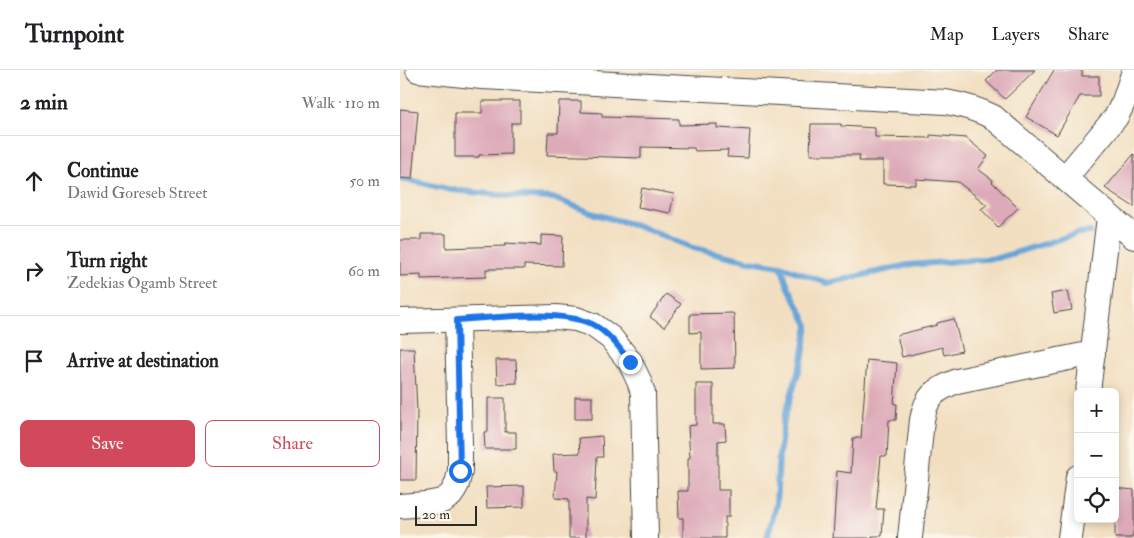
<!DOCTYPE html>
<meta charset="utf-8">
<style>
:root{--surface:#fff;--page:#f6f6f6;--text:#202124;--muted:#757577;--line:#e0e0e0;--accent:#d1495b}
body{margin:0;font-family:"IM FELL Double Pica",serif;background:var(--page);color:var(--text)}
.controls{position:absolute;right:15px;bottom:15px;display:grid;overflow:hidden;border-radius:8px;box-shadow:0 2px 8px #0003}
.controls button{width:45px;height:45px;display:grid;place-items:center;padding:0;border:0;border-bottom:1px solid var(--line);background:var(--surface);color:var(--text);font:25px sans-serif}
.scale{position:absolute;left:15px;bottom:12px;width:62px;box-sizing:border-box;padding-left:5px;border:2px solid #2b2b2b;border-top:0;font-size:14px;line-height:18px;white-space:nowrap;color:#2b2b2b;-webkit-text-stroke:4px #fbf7ec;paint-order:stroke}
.stop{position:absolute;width:15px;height:15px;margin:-11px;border:4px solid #1a73e8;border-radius:50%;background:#fff}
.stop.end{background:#1a73e8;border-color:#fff;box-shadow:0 1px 5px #0008}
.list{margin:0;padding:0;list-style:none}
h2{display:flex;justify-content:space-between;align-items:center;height:65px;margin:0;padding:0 20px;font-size:21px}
h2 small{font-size:16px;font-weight:400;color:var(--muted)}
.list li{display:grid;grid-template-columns:32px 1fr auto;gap:15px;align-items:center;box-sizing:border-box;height:90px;padding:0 20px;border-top:1px solid var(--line)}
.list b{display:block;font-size:19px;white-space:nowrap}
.list p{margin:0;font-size:16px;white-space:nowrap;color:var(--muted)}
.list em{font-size:16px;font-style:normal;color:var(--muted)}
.actions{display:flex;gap:10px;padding:15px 20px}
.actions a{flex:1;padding:11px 0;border:1px solid var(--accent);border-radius:8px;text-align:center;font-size:18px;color:var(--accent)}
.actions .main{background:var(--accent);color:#fff}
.icon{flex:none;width:28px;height:28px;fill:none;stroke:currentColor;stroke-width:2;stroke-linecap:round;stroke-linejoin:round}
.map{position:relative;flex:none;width:734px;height:468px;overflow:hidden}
header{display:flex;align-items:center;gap:30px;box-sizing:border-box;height:70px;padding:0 25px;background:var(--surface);border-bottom:1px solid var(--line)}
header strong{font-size:24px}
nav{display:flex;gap:28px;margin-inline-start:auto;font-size:18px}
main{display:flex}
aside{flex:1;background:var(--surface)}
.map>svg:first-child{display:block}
</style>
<header>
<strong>Turnpoint</strong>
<nav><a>Map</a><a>Layers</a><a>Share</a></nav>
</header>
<main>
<aside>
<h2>2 min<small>Walk · 110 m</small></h2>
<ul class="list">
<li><svg class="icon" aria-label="ahead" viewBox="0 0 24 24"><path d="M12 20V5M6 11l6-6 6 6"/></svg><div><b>Continue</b><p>Dawid Goreseb Street</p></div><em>50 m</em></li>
<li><svg class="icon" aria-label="right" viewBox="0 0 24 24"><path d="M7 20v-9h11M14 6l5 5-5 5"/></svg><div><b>Turn right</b><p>Zedekias Ogamb Street</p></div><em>60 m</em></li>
<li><svg class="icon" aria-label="arrive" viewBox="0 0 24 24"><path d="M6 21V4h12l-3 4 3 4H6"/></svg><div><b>Arrive at destination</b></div></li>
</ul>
<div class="actions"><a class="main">Save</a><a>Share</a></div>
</aside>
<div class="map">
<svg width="734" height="468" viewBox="0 0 734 468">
<rect width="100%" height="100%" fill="#fbf7ec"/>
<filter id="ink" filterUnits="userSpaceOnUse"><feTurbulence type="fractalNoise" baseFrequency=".02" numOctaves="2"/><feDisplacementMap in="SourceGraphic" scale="10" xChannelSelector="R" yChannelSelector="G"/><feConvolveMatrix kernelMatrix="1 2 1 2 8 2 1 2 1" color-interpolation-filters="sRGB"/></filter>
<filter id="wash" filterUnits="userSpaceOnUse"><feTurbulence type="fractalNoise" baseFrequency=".0096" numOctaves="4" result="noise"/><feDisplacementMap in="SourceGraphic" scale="20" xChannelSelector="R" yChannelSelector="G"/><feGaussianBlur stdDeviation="1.12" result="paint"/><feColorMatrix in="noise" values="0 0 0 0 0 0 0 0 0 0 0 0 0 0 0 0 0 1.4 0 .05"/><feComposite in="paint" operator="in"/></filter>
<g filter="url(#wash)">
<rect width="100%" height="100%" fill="#f2dfc1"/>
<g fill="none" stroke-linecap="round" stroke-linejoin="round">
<g stroke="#67a4d8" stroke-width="6">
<polyline points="0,108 52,120 109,126 153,128 195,144 241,157 293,178 350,191 381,196 427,213 508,195 598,188 679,163 690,162"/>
<polyline points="367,468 376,434 379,385 384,349 402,290 408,255 388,216 381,196"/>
</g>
</g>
<g id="blocks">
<g fill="#ddaab9">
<polygon points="597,0 635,0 605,29 586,11"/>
<polygon points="654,0 682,0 682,6 699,6 699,26 680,26 657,65 626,47"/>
<polygon points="82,31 120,31 120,53 111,53 111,84 79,85 79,87 55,87 55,43 82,43"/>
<polygon points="159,31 181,31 181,42 202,43 202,47 279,49 279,55 317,54 317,58 350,60 348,88 327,87 328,80 295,81 294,78 241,77 241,88 147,85 148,63 158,63"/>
<polygon points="0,39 18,41 12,109 0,108"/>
<polygon points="411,54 441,54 441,56 475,58 475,67 530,68 530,65 566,68 588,86 578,99 593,110 592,112 618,138 598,157 581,139 587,135 558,112 516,109 516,115 483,114 483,91 459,91 460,85 410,85"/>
<polygon points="734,84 734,137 705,118"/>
<polygon points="242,118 274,124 270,143 238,137"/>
<polygon points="21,164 46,164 46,178 105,176 105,173 141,175 141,165 163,166 162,196 124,195 124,199 86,199 86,207 21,209 21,205 0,206 0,170 21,170"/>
<polygon points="668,221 672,240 654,243 651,224"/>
<polygon points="266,224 281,234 264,257 250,247"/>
<polygon points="332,243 334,244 335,298 301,299 301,262 290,263 290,244"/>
<polygon points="554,249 562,281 544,285 542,277 502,287 497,265 537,255 537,253"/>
<polygon points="0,278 14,278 17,341 16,410 0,410"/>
<polygon points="96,290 116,290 117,313 97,314"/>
<polygon points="467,290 497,293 494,334 497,334 496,350 489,350 487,386 481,386 476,439 484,439 482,466 472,466 472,468 433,468 437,401 451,403 453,368 461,368"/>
<polygon points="296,314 313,314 313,354 325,354 326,370 318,371 318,420 329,420 329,447 325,447 325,468 283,468 283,448 279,448 278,421 288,421 288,388 290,388 288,356 296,355"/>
<rect x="175" y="327" width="17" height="22"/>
<polygon points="88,328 105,328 105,362 116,362 116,379 85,379 84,362 88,362"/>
<polygon points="202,366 203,387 197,387 195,430 186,429 186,468 169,468 169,429 155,428 157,401 154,401 153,384 180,383 179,368"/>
<polygon points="124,416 124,437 87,438 86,417"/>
<polygon points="715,418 734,420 734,457 732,468 715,468"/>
</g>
</g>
</g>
<g filter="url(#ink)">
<use href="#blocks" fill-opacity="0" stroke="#494642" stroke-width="1"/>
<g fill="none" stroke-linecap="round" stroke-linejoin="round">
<g stroke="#494642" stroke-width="26">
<g id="minor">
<path d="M18,0L82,7L546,32C563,35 577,39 593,47L734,167"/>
<polyline points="666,107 716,47 724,31 734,1"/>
<polyline points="0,251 156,247 176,249 193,255 211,268 230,292 239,311 243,323 246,468"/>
<polyline points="688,322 709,147"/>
<polyline points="0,436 26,434 42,431 51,425 57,414 60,401 60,375 57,250"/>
<path d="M510,468L522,350C526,326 535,320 557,311L693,283"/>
<polyline points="670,468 678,407"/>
</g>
</g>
<use href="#minor" stroke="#fff" stroke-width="24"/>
</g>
</g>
<g fill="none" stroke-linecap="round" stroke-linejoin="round" filter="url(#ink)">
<path stroke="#1a73e8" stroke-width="6" d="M60,401L57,250C95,248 157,239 192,254C208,262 220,278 230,292"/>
</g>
</svg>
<div class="controls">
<button>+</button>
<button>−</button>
<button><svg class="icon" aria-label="locate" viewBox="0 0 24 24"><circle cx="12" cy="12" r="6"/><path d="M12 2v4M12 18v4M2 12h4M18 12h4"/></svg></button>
</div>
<div class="scale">20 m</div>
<div class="stop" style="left:60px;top:401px"></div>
<div class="stop end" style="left:230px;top:292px"></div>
</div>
</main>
